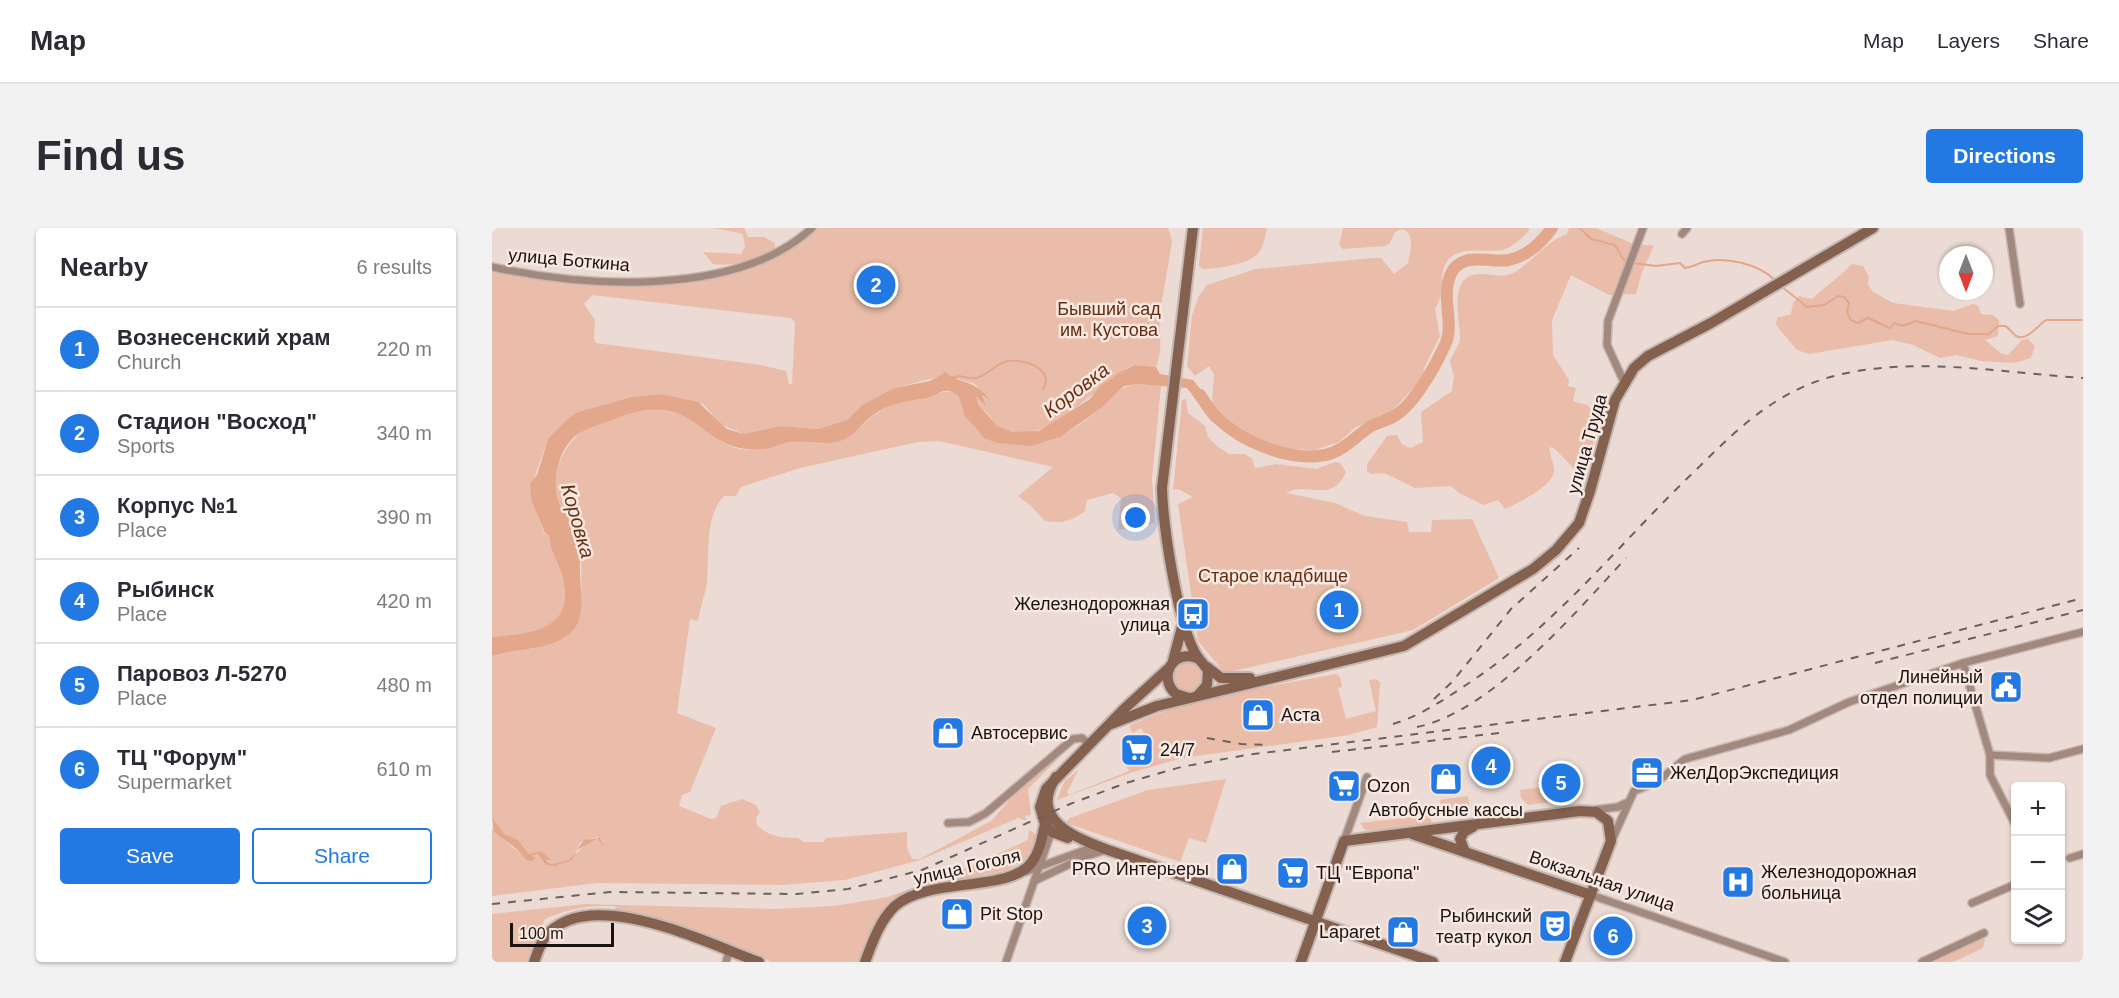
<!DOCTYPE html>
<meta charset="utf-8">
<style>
:root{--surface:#fff;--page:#f2f2f3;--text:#2b2b33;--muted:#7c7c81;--line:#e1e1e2;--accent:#2279e3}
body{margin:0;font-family:Arial,sans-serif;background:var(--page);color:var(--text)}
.controls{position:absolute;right:18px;bottom:18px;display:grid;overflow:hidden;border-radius:6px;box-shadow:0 2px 4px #0004}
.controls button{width:54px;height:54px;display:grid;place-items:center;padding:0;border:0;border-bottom:2px solid var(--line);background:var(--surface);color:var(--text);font:30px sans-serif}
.compass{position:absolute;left:1447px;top:18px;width:54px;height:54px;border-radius:50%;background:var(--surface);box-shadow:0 2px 4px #0004;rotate:180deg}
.scale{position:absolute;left:18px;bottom:15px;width:104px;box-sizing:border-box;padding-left:6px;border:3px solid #191412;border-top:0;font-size:16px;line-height:21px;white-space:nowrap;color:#191412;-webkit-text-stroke:4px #f8e8e1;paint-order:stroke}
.you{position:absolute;left:644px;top:290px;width:21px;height:21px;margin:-15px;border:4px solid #fff;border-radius:50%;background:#1a73e8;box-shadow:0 0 0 9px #1a73e833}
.badge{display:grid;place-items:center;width:39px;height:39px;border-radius:50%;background:var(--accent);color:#fff;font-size:20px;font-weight:700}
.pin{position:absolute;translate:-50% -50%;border:3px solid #fff;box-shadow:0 2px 6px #0006}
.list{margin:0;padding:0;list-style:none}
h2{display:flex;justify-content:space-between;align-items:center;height:78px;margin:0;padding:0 24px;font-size:26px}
h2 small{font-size:20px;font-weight:400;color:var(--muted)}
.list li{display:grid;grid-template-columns:39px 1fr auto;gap:18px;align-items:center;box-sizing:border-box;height:84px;padding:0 24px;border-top:2px solid var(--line)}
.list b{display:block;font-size:22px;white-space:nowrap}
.list p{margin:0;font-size:20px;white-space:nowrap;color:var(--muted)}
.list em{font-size:20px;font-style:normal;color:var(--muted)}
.actions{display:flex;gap:12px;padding:18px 24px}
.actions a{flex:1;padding:14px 0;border:2px solid var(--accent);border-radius:6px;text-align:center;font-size:21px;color:var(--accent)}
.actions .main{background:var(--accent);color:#fff}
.icon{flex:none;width:33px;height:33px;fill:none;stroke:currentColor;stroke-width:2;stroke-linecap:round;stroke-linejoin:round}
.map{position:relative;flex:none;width:1591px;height:734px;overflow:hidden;border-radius:6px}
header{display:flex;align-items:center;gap:36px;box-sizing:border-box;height:84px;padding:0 30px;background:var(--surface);border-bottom:2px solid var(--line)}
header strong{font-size:28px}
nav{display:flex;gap:33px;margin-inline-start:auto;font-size:21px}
.intro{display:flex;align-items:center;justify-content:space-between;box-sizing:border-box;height:144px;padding:0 36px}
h1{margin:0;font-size:42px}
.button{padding:15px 27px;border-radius:6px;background:var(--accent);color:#fff;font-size:21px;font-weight:700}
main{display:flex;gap:36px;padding:0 36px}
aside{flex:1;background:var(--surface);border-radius:6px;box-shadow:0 2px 4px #0004}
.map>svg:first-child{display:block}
</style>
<header>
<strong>Map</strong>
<nav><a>Map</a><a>Layers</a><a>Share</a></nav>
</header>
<div class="intro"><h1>Find us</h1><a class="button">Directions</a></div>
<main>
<aside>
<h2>Nearby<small>6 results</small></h2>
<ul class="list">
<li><span class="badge">1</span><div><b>Вознесенский храм</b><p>Church</p></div><em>220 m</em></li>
<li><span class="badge">2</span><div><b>Стадион &quot;Восход&quot;</b><p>Sports</p></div><em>340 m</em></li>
<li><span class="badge">3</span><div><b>Корпус №1</b><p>Place</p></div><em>390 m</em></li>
<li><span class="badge">4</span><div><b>Рыбинск</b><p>Place</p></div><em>420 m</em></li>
<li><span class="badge">5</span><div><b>Паровоз Л-5270</b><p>Place</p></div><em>480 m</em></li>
<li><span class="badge">6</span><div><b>ТЦ &quot;Форум&quot;</b><p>Supermarket</p></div><em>610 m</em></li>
</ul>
<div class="actions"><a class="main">Save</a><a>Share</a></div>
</aside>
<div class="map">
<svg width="1591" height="734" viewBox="0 0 1591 734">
<rect width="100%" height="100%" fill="#ebdbd4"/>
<g fill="#e9bda9" fill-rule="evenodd">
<path d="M222,0H252L256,9H272L283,15V21C263,31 244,39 221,36L211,24L249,26L253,19L251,6Z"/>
<path d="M325,0H676L680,12C677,37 671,62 668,87C666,105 672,121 664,139L643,137L635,140L564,195C548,204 521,211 505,198C501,194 499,190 496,186C490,180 485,177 484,167L492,178L489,167L498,174L483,156L454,147L402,160L370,177L355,192L326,201L288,198L251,206L229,196L211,176L169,166L139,169L86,184L56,211L42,250L46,287L52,305L57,307C60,323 67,337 71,353C83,403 37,405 0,409V42C109,51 234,79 325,0ZM100,67L299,90L303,94L300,156H297L294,143L269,137L104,115L102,111L103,92L92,76Z"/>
<path d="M711,0H775C773,7 772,17 768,23C761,36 724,41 710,41L707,37Z"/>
<path d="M851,0H1037V2C1030,10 1021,19 1011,22C994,25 968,17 956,32C945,46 954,67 943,81L948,108L932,140L931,150L898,185L864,199L847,214L823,222L795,221L757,208L730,190L720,177L722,146L717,138L703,148L695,138L700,87L707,68L715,57L764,41L881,30H889L902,46L916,35C918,23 924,6 910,1L903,4L898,15L893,18L851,21L847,17Z"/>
<path d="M1077,0H1104L1139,15L1162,18L1150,44L1144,66L1117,67L1079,47L1060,92L1061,127L1077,152L1076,158L1084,160L1081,173L1095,177L1107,189C1107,199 1095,240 1090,249L1063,221L1057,219C1058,226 1061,234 1062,241C1064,257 1026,275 1013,281L1006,272L992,277L967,265L959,258L923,260L892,245L879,246L875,243V236L895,208L905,207L910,216L918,220L931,214L929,184L960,163L962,149L958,134C960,126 969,116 968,109C968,93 958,57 978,48C993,42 1007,53 1023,44C1041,33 1055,13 1075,6Z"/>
<path d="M1360,36L1371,38L1377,49L1376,57L1381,64L1401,75L1462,83L1481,76L1486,78L1489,86L1501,87L1507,92L1506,108L1493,112L1510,126L1516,127L1530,112L1536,111L1543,118L1539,130L1522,135L1489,133L1464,127L1448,130L1421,117L1401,112L1317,126L1305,122L1284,97L1285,90L1299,86L1301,75L1307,68L1320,71C1333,58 1347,50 1360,36Z"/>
<path d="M644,156L669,158L660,251L663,295L626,302L629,270L621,265L595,272L593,283C580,293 569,296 553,293L539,278L526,268L561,239L447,213L426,214L308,240L249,259L244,268H232C212,290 218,324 215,352C214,365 208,379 206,393L198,391L185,485L224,500L198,564L190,567L187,578L219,591L224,590L229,578L250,571L264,577L268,585L264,589L265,597C276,609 291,610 306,610L312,614H331L334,610L415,604V620L420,631H428L499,593L529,559L583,514L536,561L539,587L533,588L535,593L526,590L428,632L353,652L290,657L105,655L0,668V600L21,620L40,630L44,626L48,627L54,636C81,642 85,615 107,611L112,616L110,612L105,609L89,614L77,632L59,636L49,623L37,626L26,612L12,607L0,589V428C19,422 46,423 62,413C68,408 84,399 87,392C91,383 90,322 87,312C83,300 73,291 69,280C56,249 69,219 94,200C125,190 162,169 194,187C212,197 223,214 244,220C265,226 281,214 302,213C312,213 322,216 333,215C359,213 373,191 395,179C412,171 425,174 439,168C450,164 457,160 467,169C478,196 482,208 512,214C554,223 579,204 611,179C623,169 627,158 644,156Z"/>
<path d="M694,171L696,185L713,198L716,209L726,219L737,226H753L760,231L763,240L784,236L825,241L843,234L848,235L854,244C839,277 816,252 794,265L843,275L873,288L915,294L917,304H939L940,292L980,291L1007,350L921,402L733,445L706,413L686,276L701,269L686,261L681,262L690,172Z"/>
<circle cx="696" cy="449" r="15"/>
<path d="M844,446L848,449L850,459L846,460L854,491L884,483L877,452L884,451L888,454L885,499L857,507L690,530L638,545L565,572L572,554L615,516L587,541L575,564L577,567L637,543L632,533L651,524L649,521L658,515L649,500L641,505L637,498C697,469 778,459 844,446Z"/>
<polygon points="734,551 714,615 697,610 688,634 574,595 578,590 656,562"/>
<polygon points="1057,558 1058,574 1036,577 1029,570 1028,562"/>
<polygon points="976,568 977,576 972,585 950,587 948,572"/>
<polygon points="938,587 940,596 881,602 873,602 868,595"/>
<path d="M537,602L547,608L533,632L513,643L437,657L401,670L389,687L368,734H280L150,687L125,683L122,678C91,678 80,680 53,691L34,734H0V686L93,676L282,681L342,678L396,669L479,638L536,612Z"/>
<polygon points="1490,707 1493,712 1491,720 1461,734 1434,734"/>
</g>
<g fill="#e3a78b">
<path d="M643,137L664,139L668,146L701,152L719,174L713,184L695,160L644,156L632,158L611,179L568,209L539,218L505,215L492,210L473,188L467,169C452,156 448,167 435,170C413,174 399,174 380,188C369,196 361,209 348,213C331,218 315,212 298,214C289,215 281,220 272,221C202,228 209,156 123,191C105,198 88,200 76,216C64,231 59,263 70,280C76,291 83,300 87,312C90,323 87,332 88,343C88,366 97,394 73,409C53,422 24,421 0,428V409C40,405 85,402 70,348C66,334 58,322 57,307L53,305L39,271L38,255L45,247L56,211L77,190L86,184L139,169L169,166L206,174L235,201L251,206L288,198L326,201L355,192L370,177L402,160L438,153L454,144L458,148H468L464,151C480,156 489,159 499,174L490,167L494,179L484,168L486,176L505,198L520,204L547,203L598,171L607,159L628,144Z"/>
<polygon points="0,589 12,606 26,612 37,626 49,623 59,632 54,632 59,636 77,632 92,612 108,610 113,619 105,611 85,622 80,632 63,638 54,637 46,626 40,628 44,630 40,633 34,632 26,622 2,604"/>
</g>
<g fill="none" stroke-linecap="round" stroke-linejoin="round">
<g stroke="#e3a78b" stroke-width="2">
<polyline points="1088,0 1099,11 1123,17 1131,31 1136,33"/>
<path d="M1141,35L1164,38L1188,35L1193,40C1200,39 1205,36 1211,34C1234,28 1266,36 1283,52"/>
<path d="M1289,58L1315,79L1332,77L1346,68L1352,69L1357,75L1355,84L1359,92L1366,95L1376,90L1398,100L1402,95L1410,98L1424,93L1476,106H1497L1506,98H1513C1517,100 1520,105 1524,108C1535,114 1546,97 1554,92H1591"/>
<path d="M466,148C472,149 479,151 484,150C496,147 503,137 512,134C527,129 564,139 551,161"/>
</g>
<path stroke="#e3a78b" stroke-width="12" d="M708,167C713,174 718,183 724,189C750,214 797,234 833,227C852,223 864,208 879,198C887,194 897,192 904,187C923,175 944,137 953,117C964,94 946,66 961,42C974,24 999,35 1017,32C1035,28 1050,14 1060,0"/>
<g stroke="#c5b7b1" stroke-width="10">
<g id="street">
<polyline points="1517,0 1528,76"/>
<polyline points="1190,6 1195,0"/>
<path d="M0,39C93,59 244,70 320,0"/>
<polyline points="1132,154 1115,117 1116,93 1151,0"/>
<polyline points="1471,435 1498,527 1498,547 1524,598"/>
<polyline points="1498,527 1557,530 1591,521"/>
<polyline points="1102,582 1126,579 1134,575"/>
<polyline points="456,595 477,594 494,585 581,511 590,510 598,517"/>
<polyline points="1120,612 1142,563 1165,554 1193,531 1297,502 1357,474 1471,435 1591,404"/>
<polyline points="852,613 875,549"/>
<polyline points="1578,630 1591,626"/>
<polyline points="533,644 604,618"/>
<polyline points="542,653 595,628 614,622"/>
<polyline points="1099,667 1293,734"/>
<polyline points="1480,675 1524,656"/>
<polyline points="234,734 237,723"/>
<polyline points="514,734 560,602"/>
<polyline points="1430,734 1492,705"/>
</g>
</g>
<g stroke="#c5b7b1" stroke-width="14">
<g id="secondary">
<path d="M701,0L670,260C671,297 686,403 707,431"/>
<polyline points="681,433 690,399"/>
<polyline points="715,439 729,450 758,450"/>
<path d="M697,470L684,466C664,448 683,419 707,431L716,442L715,457L706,467"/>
<polyline points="619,496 665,478 912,418 1041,341 1064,322 1087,295 1098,263 1123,172 1142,140 1156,128 1219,95 1381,0"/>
<path d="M564,549C536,592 584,610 616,622L941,734"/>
<polyline points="920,606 1099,667"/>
<polyline points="576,610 560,604 553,596 548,579 554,561 632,481 677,440"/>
<polyline points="973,624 968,611 972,604 981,599"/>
<path d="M42,734C45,726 48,716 53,709C96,655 217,716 267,734"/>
<path d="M373,734C380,715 388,692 403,678C437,648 518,665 540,634C548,623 550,609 553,596"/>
<polyline points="809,734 852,613 1088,583 1104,584 1116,593 1119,613 1073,734"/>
</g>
</g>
<use href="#street" stroke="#a3897d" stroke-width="7"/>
<use href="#secondary" stroke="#84604e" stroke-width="10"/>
<g stroke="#6b625e" stroke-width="2" stroke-dasharray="8 8" stroke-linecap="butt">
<polyline points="1383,435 1591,382"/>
<polyline points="942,471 961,453 1019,381 1087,320"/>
<path d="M901,496C928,488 953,471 977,455C1066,396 1131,311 1208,238C1249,197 1288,161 1346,147C1425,128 1511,145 1591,150"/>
<path d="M925,499C999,484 1084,384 1134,330"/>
<polyline points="715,510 749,516 778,517"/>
<polyline points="840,524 1007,505"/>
<polyline points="0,676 118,664 305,666 356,661 430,642 578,576 634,555 689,539 754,527 1200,472 1591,370"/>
</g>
</g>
<defs>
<g id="bus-square" transform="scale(1.725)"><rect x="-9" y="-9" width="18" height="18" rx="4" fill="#2279e3" stroke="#f8e8e1"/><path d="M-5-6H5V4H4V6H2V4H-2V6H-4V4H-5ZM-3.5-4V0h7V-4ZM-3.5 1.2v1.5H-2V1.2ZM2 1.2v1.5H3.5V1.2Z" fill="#fff"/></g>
<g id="civic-square" transform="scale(1.725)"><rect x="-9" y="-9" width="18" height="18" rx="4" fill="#2279e3" stroke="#f8e8e1"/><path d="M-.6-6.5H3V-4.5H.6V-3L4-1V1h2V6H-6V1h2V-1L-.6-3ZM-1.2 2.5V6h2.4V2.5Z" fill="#fff"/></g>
<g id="shop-square" transform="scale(1.725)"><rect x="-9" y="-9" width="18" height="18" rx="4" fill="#2279e3" stroke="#f8e8e1"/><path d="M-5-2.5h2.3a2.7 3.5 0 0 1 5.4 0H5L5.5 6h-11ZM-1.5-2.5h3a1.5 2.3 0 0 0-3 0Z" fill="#fff"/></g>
<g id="supermarket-square" transform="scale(1.725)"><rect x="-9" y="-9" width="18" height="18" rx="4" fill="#2279e3" stroke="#f8e8e1"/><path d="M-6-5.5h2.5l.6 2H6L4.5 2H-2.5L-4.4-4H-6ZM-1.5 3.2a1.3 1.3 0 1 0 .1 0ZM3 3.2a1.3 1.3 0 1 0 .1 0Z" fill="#fff"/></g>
<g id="office-square" transform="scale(1.725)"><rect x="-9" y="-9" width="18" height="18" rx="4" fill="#2279e3" stroke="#f8e8e1"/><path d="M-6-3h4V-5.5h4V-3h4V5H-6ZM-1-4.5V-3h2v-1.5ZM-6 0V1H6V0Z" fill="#fff"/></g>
<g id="hospital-square" transform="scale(1.725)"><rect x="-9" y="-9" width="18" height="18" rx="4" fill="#2279e3" stroke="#f8e8e1"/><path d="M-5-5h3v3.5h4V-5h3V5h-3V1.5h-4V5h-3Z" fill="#fff"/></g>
<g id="theatre-square" transform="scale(1.725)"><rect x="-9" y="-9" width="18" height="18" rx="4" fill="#2279e3" stroke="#f8e8e1"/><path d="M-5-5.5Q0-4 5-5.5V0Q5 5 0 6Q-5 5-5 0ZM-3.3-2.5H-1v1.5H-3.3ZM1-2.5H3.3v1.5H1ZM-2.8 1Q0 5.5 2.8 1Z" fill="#fff"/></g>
</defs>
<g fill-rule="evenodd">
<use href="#bus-square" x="701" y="386"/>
<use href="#civic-square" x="1514" y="459"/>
<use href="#shop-square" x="766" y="487"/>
<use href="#shop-square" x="456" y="505"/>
<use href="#supermarket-square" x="645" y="522"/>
<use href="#office-square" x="1155" y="545"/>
<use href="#shop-square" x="954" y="551"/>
<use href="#supermarket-square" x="852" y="558"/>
<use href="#shop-square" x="740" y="641"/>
<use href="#supermarket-square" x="801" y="645"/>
<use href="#hospital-square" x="1246" y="654"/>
<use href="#shop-square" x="465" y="686"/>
<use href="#theatre-square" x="1063" y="698"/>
<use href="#shop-square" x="911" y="704"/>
</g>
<g text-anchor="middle" stroke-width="5" stroke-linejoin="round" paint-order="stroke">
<g font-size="18" fill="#191412" stroke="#f8e8e1">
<text transform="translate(77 32) rotate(5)" y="6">улица Боткина</text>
<text transform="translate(1095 216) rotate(-74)" y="6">улица Труда</text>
<text transform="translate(475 639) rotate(-13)" y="6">улица Гоголя</text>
<text transform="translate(1110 653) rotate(19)" y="6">Вокзальная улица</text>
</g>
<g font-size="18" fill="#642d0f" stroke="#f8e8e1">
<text x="617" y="87">Бывший сад<tspan x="617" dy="21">им. Кустова</tspan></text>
<text x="781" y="354">Старое кладбище</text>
</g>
<g font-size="18" fill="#191412" stroke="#f8e8e1" text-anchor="start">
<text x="678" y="382" text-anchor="end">Железнодорожная<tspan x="678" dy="21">улица</tspan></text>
<text x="1491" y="455" text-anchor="end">Линейный<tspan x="1491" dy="21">отдел полиции</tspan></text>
<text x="789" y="493">Аста</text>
<text x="479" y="511">Автосервис</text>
<text x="668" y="528">24/7</text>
<text x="1178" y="551">ЖелДорЭкспедиция</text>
<text x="875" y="564">Ozon</text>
<text x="954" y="588" text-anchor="middle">Автобусные кассы</text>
<text x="717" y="647" text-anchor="end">PRO Интерьеры</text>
<text x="1269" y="650">Железнодорожная<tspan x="1269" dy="21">больница</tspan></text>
<text x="824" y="651">ТЦ "Европа"</text>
<text x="488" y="692">Pit Stop</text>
<text x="1040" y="694" text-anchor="end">Рыбинский<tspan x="1040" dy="21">театр кукол</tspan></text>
<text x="888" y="710" text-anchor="end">Laparet</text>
</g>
<g font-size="20" font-style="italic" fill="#693214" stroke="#f8e8e1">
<text transform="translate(584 162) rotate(-37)" y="7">Коровка</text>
<text transform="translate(86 293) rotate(74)" y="7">Коровка</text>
</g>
</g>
</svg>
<div class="controls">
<button>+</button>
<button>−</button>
<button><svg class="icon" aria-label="layers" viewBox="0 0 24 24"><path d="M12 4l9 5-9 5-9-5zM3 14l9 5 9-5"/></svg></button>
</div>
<svg class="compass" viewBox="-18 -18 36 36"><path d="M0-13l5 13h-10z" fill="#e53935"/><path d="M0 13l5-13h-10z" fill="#7c7c81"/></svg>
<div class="scale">100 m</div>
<div class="you"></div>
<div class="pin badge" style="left:847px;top:382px">1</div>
<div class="pin badge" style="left:384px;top:57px">2</div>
<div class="pin badge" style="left:655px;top:698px">3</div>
<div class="pin badge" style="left:999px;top:538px">4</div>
<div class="pin badge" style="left:1069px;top:555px">5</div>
<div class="pin badge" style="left:1121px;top:708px">6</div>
</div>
</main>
